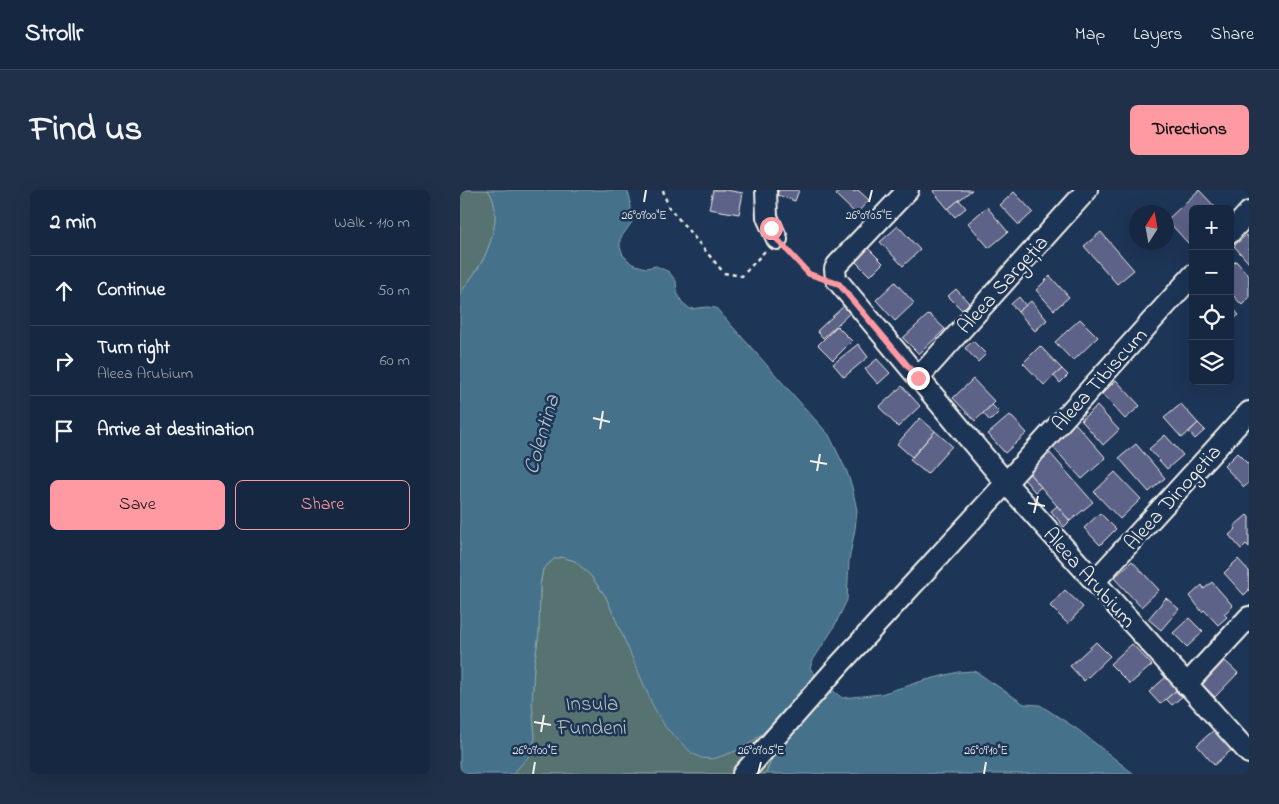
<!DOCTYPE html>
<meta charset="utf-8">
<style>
:root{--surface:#162841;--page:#1f3048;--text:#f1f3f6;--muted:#9ea6b1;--line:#35445a;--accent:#ff9aa2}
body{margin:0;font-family:"Indie Flower",sans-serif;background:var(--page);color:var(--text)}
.controls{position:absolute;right:15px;top:15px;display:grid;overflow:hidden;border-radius:8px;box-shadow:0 5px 20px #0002}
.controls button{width:45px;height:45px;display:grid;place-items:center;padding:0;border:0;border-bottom:1px solid var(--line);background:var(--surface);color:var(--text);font:25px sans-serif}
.compass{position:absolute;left:669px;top:15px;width:45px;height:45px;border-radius:50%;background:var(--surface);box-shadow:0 5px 20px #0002;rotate:11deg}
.stop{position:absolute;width:15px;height:15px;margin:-11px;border:4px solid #ff9aa2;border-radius:50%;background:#fff}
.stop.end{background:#ff9aa2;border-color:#fff;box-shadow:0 1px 5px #0008}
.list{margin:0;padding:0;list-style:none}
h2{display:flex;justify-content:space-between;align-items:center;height:65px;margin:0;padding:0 20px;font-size:21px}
h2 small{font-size:16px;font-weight:400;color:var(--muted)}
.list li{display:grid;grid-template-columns:32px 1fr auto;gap:15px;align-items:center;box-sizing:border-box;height:70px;padding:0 20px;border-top:1px solid var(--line)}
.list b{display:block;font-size:19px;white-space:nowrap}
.list p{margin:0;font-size:16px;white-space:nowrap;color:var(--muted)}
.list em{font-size:16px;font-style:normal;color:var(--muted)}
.actions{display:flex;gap:10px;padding:15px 20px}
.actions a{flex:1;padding:11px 0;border:1px solid var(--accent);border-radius:8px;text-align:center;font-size:18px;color:var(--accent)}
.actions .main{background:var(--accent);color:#111}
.icon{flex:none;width:28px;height:28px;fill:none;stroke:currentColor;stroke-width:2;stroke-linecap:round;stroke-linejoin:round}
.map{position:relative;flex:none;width:789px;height:584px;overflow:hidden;border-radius:8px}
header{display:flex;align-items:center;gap:30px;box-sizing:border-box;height:70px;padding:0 25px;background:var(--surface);border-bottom:1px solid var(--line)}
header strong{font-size:24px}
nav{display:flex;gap:28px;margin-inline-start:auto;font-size:18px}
.intro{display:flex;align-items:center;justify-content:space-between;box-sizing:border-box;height:120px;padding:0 30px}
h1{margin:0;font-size:35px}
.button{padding:12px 22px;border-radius:8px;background:var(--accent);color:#111;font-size:18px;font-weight:700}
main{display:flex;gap:30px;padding:0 30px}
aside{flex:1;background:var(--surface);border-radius:8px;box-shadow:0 5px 20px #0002}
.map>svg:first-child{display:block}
</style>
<header>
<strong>Strollr</strong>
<nav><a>Map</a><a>Layers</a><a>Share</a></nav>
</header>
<div class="intro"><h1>Find us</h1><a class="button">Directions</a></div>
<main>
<aside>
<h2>2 min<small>Walk · 110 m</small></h2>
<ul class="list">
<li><svg class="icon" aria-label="ahead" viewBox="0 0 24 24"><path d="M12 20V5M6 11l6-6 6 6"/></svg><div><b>Continue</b></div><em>50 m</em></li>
<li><svg class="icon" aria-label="right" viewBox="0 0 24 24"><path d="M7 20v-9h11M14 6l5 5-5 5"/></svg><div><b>Turn right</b><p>Aleea Arubium</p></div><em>60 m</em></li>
<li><svg class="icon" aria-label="arrive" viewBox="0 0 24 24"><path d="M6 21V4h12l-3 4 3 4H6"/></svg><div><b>Arrive at destination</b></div></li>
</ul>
<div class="actions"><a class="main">Save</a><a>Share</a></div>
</aside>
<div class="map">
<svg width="789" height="584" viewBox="0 0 789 584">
<rect width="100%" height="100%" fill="#1d3557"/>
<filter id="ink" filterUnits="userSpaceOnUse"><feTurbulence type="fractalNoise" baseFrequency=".02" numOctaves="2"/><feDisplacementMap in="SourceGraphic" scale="10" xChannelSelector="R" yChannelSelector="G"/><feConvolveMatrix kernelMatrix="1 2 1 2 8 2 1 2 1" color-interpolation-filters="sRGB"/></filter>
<g filter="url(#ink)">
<g fill="#577371" stroke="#a6b2ac">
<path d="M0,0H28C42,19 33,48 24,68C18,80 8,92 0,104Z"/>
<polygon points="102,367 115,371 131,386 146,407 169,459 303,543 331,514 306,584 53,584 75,548 72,513 74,475 79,443 80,395 83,379 94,369"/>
</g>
<path fill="#45718a" stroke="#8ba4b0" d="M28,0H167L170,8L172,32L160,49V57L163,65L172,74L186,78L196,76L209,82L216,91L217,103L222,112L230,119L247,117L256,118L369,245L387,282L392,297L397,320L395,339L389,370L387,410L373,439L353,470L350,478L360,490L382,508L421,504L462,491L498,482L515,481L564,514L580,515L617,539L674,584H306L332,514L303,543L282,559L253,569L241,568L232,563L206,538L193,516L146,407L131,386L115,371L102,367L94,369L83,379L80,395L79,443L74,475L72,513L75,548L69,566L53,584H0V104C8,92 18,80 24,68C33,48 42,19 28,0Z"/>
<g fill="#5d6288" stroke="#f4f1e8">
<polygon points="253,0 266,0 283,3 279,24 249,19"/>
<polygon points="319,0 339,0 335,11 317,5"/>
<polygon points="380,0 392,0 394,2 398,0 409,10 396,24 376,5"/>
<polygon points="475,0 512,0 488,19 473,1"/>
<polygon points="739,0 757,19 733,19 733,49 728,53 707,30"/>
<polygon points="554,2 573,22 559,35 540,15"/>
<polygon points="499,10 506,18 495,27 488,19"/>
<polygon points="527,17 548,42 529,58 508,33"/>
<polygon points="438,36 460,60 443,76 420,52"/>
<polygon points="641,42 674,80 657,94 624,56"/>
<polygon points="786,45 789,49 789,73 774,56"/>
<polygon points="407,57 423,73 410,86 394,70"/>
<polygon points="776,71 789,86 789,108 782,115 770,102 770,77"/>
<polygon points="590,86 609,107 594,120 576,100"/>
<polygon points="435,92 454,113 435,131 416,110"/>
<polygon points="496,99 509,113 502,120 488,106"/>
<polygon points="559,107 566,116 558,122 551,114"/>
<polygon points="571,111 587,130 575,141 558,122"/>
<polygon points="386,114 392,121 363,148 357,141"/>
<polygon points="770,115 779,125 770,132"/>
<polygon points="469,124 485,139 459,164 443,148"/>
<polygon points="620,129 638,147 613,171 595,152"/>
<polygon points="377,136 392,151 373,170 358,155"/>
<polygon points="513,151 526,164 518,172 505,158"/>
<polygon points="398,154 408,167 384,187 373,174"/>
<polygon points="580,156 602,179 584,195 563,173"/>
<polygon points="417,169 430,183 418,194 405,179"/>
<polygon points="602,179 608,185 600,193 594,186"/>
<polygon points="513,189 535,212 515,231 493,208"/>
<polygon points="656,190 680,216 665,229 642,204"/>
<polygon points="442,196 460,216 438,237 419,217"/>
<polygon points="721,214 738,233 722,248 704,228"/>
<polygon points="532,215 539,222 530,231 523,223"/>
<polygon points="637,216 659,240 643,255 621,230"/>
<polygon points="550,225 567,243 545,263 528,244"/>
<polygon points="460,228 475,241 452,267 437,254"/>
<polygon points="614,232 646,268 622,289 590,254"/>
<polygon points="738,233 745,240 735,249 729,242"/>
<polygon points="475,241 492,256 467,284 450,270"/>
<polygon points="705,245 723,265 707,279 689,259"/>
<polygon points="676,254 705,288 689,302 659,268"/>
<polygon points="590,263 633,312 610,331 568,282"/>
<polygon points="777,263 789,275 789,293 784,297 764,276"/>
<polygon points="568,282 581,297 575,302 562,287"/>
<polygon points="655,282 681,309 660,329 634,302"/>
<polygon points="597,316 610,331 604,337 591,321"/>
<polygon points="640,323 656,339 640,355 624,338"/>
<polygon points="787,325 789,327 789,357 786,354 781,359 769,345 776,339 774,336"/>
<polygon points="778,369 789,381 789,400 784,405 764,383"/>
<polygon points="672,371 699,400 681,417 654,388"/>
<polygon points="752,392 773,416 764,424 767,427 758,435 744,420 742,422 730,406 742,395 744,399"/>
<polygon points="605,400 623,417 608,434 590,416"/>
<polygon points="706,408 719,419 701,440 688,429"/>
<polygon points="729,428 743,442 727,457 713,443"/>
<polygon points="636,452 650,466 624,491 610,476"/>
<polygon points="672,454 692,475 670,494 650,474"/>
<polygon points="763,469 778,483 755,507 740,493"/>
<polygon points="707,486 718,499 700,514 689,502"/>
<polygon points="718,499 724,505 712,515 706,509"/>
<polygon points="757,537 775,557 754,575 737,555"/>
</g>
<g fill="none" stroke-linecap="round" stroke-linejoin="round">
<g stroke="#f4f1e8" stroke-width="24">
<g id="minor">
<polyline points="306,0 307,27 317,49"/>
<polyline points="448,0 377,75 375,79 376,89 546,293 789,563"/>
<polyline points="770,43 789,22"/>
<polyline points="458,188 627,0"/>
<polyline points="635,391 789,222"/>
<polyline points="726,495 789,427"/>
<polyline points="283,584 380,474 546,293 733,85"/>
</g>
</g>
<g stroke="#f4f1e8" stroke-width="2.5" stroke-dasharray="4 4" stroke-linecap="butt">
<polyline points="203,0 208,16 264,83 282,86 306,60"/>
<polyline points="327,60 349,84 360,88"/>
</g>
<use href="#minor" stroke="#1d3557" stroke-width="20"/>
</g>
</g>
<g fill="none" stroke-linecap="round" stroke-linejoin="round" filter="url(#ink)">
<polyline stroke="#ff9aa2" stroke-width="6" points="311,38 317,49 349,84 379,94 458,188"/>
</g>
<path fill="none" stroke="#f4f1e8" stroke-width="2" d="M184,12L186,0M409,12L412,0M133,228L150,232M140,239L143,221M350,271L367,274M357,281L360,264M568,313L585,316M574,323L578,306M74,532L91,535M81,542L84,525M73,584L75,572M298,584L301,572M524,584L526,572"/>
<g text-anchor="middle" stroke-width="5" stroke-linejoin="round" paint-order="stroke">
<g font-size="21" fill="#f4f1e8" stroke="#1d3557">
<text transform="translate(542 94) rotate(-48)" y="7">Aleea Sargeția</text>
<text transform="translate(639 189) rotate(-48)" y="7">Aleea Tibiscum</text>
<text transform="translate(712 307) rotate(-48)" y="7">Aleea Dinogetia</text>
<text transform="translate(630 387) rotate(48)" y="7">Aleea Arubium</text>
</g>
<g font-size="21" fill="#b5bfb8" stroke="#1d3557">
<text x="132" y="520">Insula<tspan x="132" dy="24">Fundeni</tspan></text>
</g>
<g font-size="22" font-style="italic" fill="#b7c4c7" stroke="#1d3557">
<text transform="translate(80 244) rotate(-74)" y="8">Colentina</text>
</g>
</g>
<g font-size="12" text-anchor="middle" fill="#f4f1e8" stroke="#1d3557" stroke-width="5" stroke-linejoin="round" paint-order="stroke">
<text x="184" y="29">26°09'00"E</text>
<text x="409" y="29">26°09'05"E</text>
<text x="75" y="564">26°09'00"E</text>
<text x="301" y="564">26°09'05"E</text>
<text x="526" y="564">26°09'10"E</text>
</g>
</svg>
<div class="controls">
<button>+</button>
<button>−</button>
<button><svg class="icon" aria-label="locate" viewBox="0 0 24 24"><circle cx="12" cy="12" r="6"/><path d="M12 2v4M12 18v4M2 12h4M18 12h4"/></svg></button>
<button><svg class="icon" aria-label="layers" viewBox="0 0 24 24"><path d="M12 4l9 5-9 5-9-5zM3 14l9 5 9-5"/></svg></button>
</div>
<svg class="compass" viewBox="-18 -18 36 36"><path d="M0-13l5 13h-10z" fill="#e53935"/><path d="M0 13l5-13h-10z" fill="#9ea6b1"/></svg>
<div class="stop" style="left:311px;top:38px"></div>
<div class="stop end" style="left:458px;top:188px"></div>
</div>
</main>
